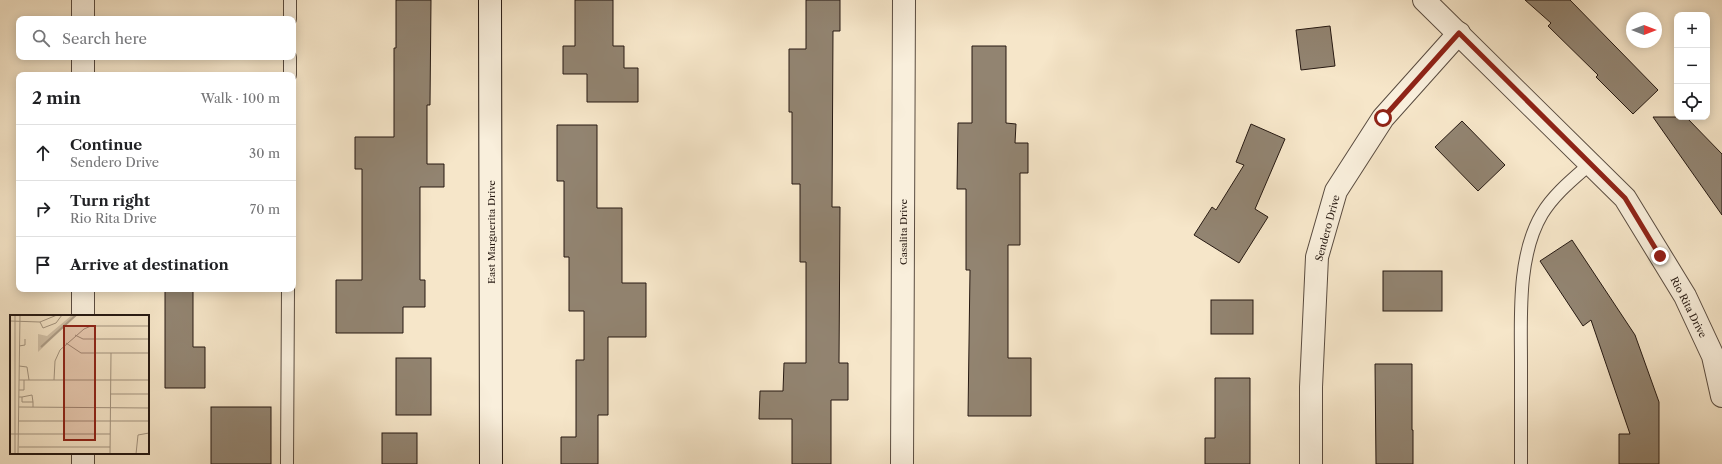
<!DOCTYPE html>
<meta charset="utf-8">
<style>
:root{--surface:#fff;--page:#f6f6f6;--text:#202124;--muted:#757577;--line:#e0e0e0}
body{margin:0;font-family:"Libre Caslon Text",serif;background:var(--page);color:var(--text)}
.controls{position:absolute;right:12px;top:12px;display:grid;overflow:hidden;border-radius:8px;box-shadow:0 2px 10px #0003}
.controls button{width:36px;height:36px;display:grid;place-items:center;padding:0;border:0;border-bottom:1px solid var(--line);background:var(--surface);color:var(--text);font:20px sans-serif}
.compass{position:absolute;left:1626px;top:12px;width:36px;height:36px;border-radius:50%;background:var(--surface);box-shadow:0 2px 10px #0003;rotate:90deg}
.stop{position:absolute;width:12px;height:12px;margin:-9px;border:3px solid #8f2418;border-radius:50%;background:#fff}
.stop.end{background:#8f2418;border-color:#fff;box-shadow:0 1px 4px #0008}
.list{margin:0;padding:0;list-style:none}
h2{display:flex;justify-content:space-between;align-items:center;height:52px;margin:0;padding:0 16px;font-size:17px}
h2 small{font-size:13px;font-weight:400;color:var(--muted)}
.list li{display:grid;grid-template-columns:26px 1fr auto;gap:12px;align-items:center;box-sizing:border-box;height:56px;padding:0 16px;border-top:1px solid var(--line)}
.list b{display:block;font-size:15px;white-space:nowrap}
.list p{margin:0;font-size:13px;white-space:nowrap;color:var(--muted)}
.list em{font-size:13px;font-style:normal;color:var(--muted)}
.icon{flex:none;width:22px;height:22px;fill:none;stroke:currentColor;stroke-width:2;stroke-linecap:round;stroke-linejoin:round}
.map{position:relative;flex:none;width:1722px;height:464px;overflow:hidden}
.search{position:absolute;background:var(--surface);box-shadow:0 2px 10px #0003;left:16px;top:16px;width:280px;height:44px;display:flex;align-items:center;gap:10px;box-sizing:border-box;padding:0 14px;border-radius:8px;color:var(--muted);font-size:15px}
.panel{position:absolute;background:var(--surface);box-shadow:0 2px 10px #0003;left:16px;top:72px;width:280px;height:220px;border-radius:8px}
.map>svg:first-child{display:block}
</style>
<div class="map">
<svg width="1722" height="464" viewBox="0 0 1722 464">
<rect width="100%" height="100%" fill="#f6e6c9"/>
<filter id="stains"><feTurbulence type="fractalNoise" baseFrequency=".005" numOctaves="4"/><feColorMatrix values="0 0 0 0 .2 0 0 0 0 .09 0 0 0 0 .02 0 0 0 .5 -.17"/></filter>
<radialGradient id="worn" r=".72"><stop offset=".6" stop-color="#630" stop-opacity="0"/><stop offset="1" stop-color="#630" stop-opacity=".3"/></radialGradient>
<g fill="#928471" stroke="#261912">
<polygon points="396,0 431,0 430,105 427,105 427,164 444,164 444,187 420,187 420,280 425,280 425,307 403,307 403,333 336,333 336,280 362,280 362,169 355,169 355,137 394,137 394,48 396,48"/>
<polygon points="575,0 613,0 613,46 624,46 624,68 638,68 638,102 587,102 587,74 563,74 563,46 575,46"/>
<polygon points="806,0 840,0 840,31 833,31 832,207 840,207 839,363 848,363 848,400 831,400 831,464 792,464 792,419 759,419 760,391 783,391 784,363 806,363 806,262 800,262 800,184 792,184 792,112 789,112 789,49 806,49"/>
<polygon points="1525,0 1570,0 1658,90 1633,114 1596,77 1598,75 1548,26 1551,23"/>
<polygon points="1330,26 1335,66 1301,70 1296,30"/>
<polygon points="972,46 1006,46 1006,123 1016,124 1015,143 1028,143 1028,173 1020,173 1020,245 1008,245 1008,358 1031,358 1031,416 968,416 970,270 966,270 966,189 957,189 958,123 972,123"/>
<polygon points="1653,117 1686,117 1722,154 1722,215"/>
<polygon points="1462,121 1505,165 1478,191 1435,147"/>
<polygon points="1251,124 1285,139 1255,209 1268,217 1239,263 1194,235 1212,207 1216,210 1244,165 1236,162"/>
<polygon points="557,125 597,125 597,208 622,208 622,283 646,283 646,337 608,337 608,415 598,415 598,464 561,464 561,437 576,437 576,360 584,360 584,311 569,311 569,257 564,257 564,181 557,181"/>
<polygon points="1572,240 1635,335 1659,402 1659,464 1619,464 1619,434 1630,434 1591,320 1583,326 1540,261"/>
<rect x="1383" y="271" width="59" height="40"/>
<polygon points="165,289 193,289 193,347 205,347 205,388 165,388"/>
<rect x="1211" y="300" width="42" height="34"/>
<rect x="396" y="358" width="35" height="57"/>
<polygon points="1375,364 1412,364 1412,430 1413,430 1413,464 1376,464"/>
<polygon points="1215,378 1250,378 1250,464 1205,464 1205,438 1215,438"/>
<rect x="211" y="407" width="60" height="57"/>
<rect x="382" y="433" width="35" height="31"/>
</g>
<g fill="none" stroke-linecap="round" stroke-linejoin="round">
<g stroke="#5a4c40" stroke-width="14">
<g id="lane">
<polyline points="290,0 290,19"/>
<polyline points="290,75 290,57"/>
<polyline points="287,464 288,289"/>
<path d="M1521,464C1521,430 1521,397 1521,363C1521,317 1517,256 1542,214C1554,194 1573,179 1590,164"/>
</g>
</g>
<g stroke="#5a4c40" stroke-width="24">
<g id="street">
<polyline points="1424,0 1625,198 1685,296 1713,356 1722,396"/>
<polyline points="83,19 83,0"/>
<polyline points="83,75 83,57"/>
<polyline points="83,316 83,289"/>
<polyline points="83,464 83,453"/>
<polyline points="902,464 904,0"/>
<polyline points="1311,464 1311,387 1317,257 1336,191 1383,118 1459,33"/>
</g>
</g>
<g stroke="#261912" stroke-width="24">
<polyline id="secondary" points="490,0 491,464"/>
</g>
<use href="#lane" stroke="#f9efdc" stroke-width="12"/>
<use href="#street" stroke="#f9efdc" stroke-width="22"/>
<use href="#secondary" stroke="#f9efdc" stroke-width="22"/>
</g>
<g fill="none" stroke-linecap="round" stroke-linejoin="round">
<polyline stroke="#8f2418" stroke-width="5" points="1383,118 1459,33 1625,198 1660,256"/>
</g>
<g text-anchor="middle" stroke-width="3" stroke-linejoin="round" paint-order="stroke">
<g font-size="10" fill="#261912" stroke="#f9efdc">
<text transform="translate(1327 228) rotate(-75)" y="4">Sendero Drive</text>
<text transform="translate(491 232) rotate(-90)" y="4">East Marguerita Drive</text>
<text transform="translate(903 232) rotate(-90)" y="4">Casalita Drive</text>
<text transform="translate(1689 307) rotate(63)" y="4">Rio Rita Drive</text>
</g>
</g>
<g transform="translate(10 315)">
<rect width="139" height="139" fill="#f6e6c9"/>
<path d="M62,0H67L28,37V19L37,21Z" fill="#d3c3aa"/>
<path fill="none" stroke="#afa08b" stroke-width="2" d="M31,32L66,0"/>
<path fill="none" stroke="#a39480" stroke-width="1" d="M0,6L30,7L47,0M30,7L33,13L46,8L52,0M65,20L73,24H139M56,28L71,38H139M9,31L15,30V24M9,51L17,52L19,65M9,65H139M44,65L45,46L50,35L74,14L81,11H139M9,75H14V65M100,79H139M9,82H12V87H23V92M12,82L22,80L23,87M9,92L139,93M9,106H139M0,119H100M9,132H100M5,139V0M8,139L10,0M100,139L101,38M126,139L128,120L139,118"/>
<path fill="#8f2418" fill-opacity="0.15" stroke="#8f2418" stroke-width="2" d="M54,11H85V125H54Z"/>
<rect width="139" height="139" fill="none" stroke="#261912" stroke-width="2"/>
</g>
<rect width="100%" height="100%" filter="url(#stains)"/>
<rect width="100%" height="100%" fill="url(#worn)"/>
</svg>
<div class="controls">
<button>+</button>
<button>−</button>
<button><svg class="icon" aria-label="locate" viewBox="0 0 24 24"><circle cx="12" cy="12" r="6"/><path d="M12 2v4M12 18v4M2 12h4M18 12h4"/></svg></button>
</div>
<svg class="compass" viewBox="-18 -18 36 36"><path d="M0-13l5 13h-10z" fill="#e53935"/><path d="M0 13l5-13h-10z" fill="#757577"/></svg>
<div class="stop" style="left:1383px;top:118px"></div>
<div class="stop end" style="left:1660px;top:256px"></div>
<div class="search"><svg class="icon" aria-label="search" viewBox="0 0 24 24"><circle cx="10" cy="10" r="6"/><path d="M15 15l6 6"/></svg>Search here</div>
<section class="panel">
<h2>2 min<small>Walk · 100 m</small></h2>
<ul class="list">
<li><svg class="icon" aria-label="ahead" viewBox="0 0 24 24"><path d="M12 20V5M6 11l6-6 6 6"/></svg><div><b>Continue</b><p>Sendero Drive</p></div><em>30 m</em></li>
<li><svg class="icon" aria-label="right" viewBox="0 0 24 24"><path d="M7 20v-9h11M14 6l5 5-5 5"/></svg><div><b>Turn right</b><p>Rio Rita Drive</p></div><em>70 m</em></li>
<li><svg class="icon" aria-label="arrive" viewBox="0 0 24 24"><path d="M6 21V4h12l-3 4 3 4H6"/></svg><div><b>Arrive at destination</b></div></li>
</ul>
</section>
</div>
